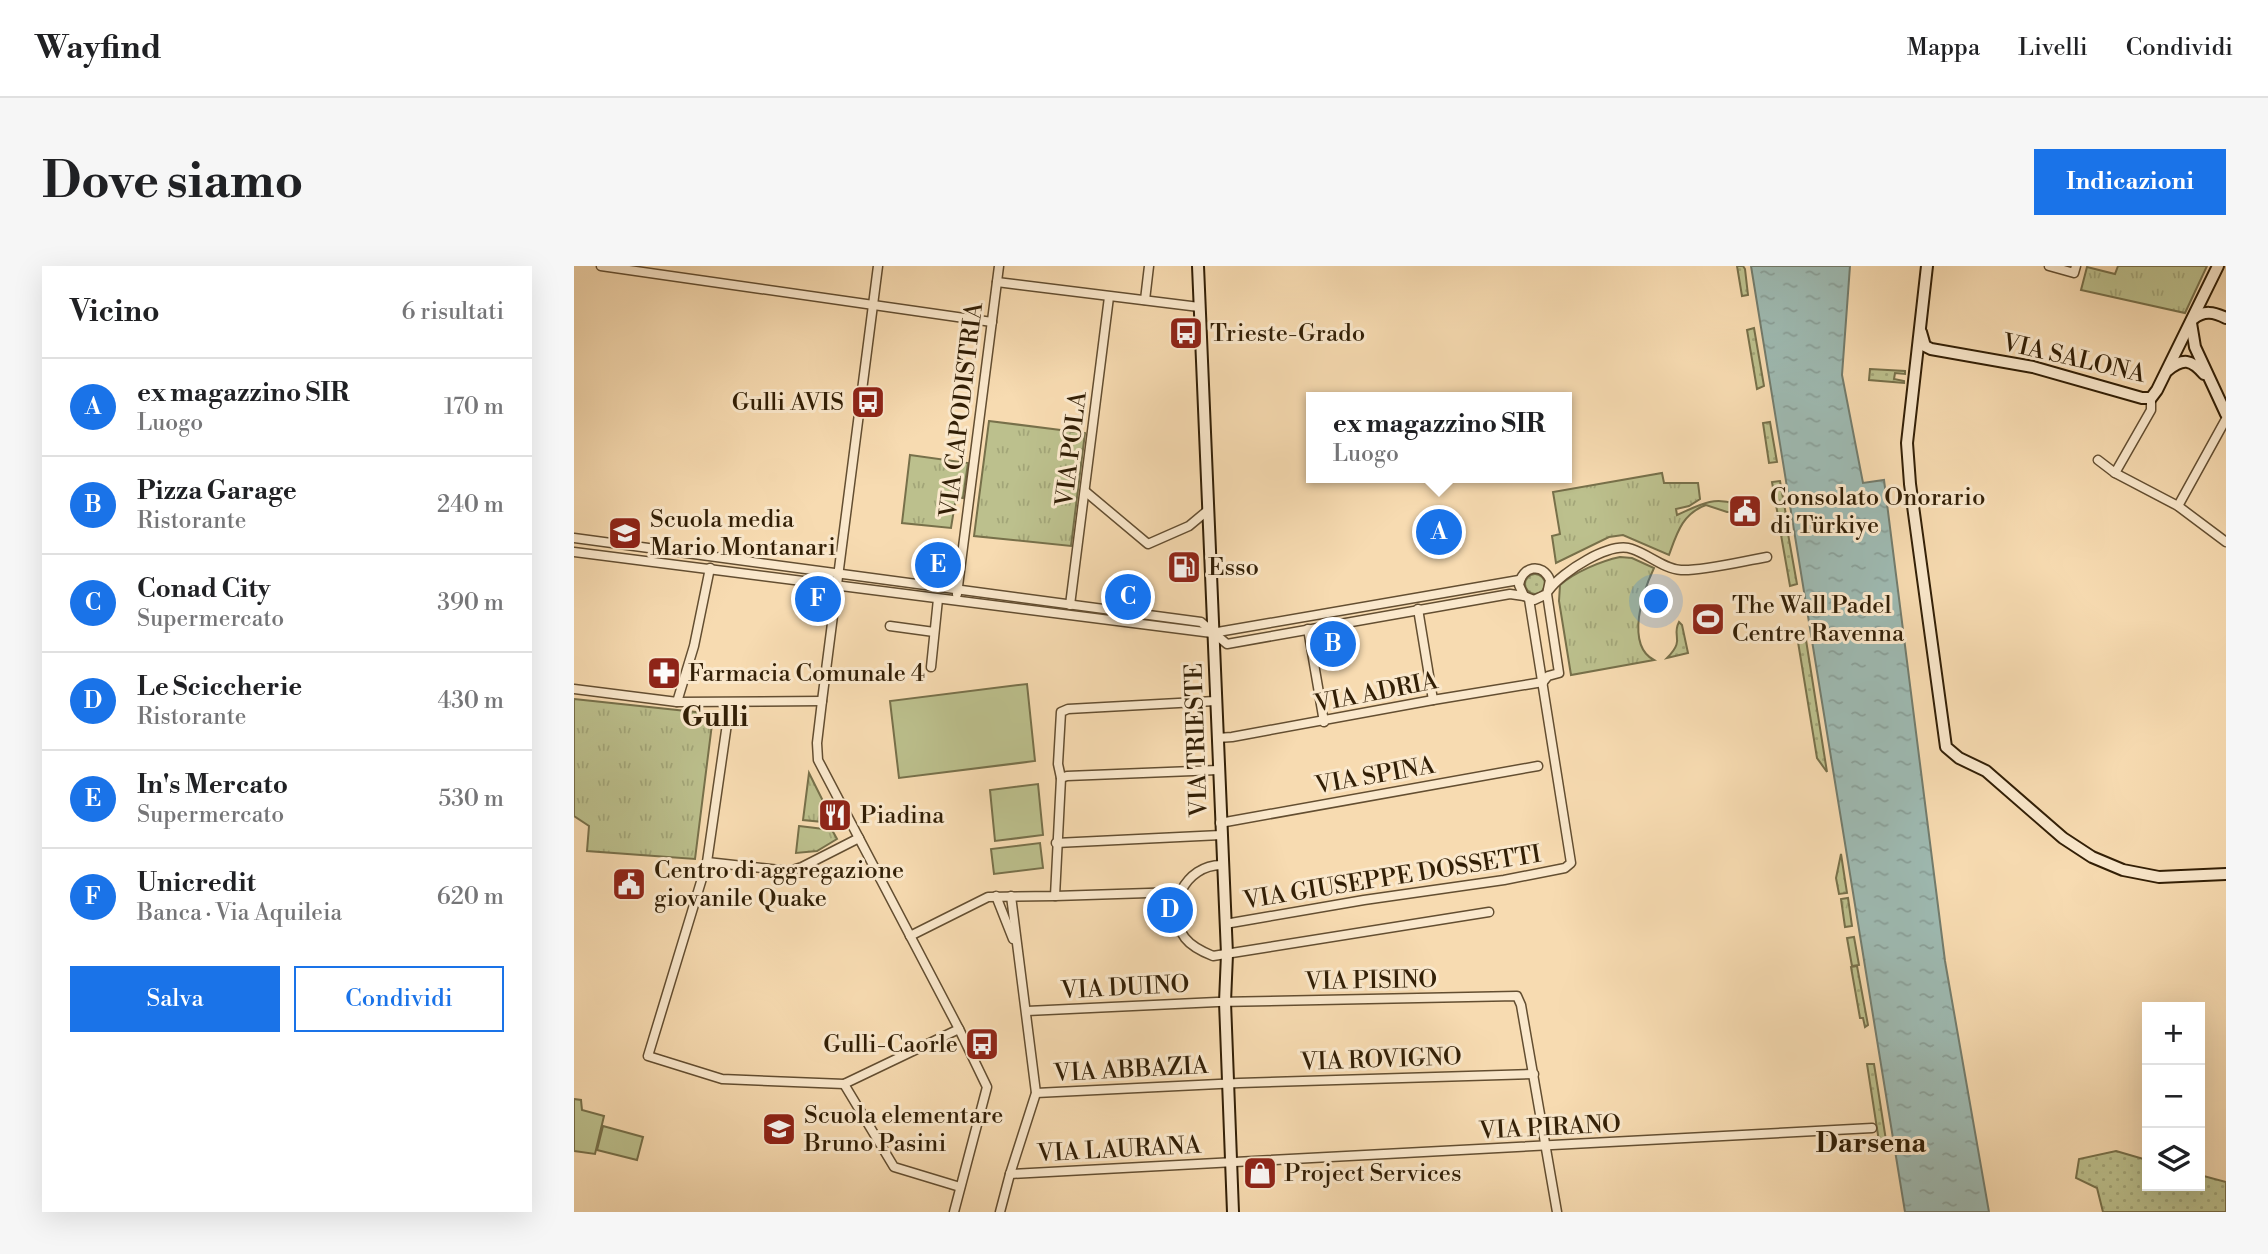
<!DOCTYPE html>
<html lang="it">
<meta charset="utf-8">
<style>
:root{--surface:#fff;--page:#f6f6f6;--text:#202124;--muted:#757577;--line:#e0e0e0;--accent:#1a73e8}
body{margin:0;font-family:"Libre Bodoni",serif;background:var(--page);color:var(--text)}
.controls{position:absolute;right:21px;bottom:21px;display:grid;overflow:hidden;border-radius:0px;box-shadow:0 7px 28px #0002}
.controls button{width:63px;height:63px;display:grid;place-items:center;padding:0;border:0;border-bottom:2px solid var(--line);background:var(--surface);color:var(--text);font:35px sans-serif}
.you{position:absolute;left:1083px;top:336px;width:24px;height:24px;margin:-18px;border:5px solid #fff;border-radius:50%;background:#1a73e8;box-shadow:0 0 0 10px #1a73e833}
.badge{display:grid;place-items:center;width:46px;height:46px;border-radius:50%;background:var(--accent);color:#fff;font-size:23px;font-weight:700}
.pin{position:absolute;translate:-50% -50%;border:4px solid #fff;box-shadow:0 2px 7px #0006}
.popup{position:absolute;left:732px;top:126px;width:266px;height:91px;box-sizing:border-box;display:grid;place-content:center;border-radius:0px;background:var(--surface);filter:drop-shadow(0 2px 5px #0005);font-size:23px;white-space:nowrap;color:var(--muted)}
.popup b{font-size:26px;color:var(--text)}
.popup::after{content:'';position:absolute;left:50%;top:100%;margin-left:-14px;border:14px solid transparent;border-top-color:var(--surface)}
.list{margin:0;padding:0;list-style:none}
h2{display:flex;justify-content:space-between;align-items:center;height:91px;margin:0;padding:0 28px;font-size:30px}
h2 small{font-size:23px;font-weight:400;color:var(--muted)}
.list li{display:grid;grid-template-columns:46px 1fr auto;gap:21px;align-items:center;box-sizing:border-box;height:98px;padding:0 28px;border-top:2px solid var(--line)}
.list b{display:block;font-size:26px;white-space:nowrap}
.list p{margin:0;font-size:23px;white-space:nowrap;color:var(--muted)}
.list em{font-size:23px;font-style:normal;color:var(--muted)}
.actions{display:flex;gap:14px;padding:21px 28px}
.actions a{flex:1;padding:16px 0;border:2px solid var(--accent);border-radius:0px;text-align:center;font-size:24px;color:var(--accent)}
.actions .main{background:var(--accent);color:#fff}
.icon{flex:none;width:38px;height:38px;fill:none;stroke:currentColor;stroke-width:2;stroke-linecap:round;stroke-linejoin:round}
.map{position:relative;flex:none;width:1652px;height:946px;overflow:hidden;border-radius:0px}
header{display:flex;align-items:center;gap:42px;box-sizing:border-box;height:98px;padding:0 35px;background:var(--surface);border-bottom:2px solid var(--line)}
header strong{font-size:33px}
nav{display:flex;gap:38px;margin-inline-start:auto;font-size:24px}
.intro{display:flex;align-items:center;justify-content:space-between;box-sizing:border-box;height:168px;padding:0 42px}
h1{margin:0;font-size:49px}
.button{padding:18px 32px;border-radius:0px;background:var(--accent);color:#fff;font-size:24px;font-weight:700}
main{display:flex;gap:42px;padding:0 42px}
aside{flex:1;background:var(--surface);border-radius:0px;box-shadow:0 7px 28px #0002}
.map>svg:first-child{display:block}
</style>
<header>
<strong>Wayfind</strong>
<nav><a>Mappa</a><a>Livelli</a><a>Condividi</a></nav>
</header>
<div class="intro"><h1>Dove siamo</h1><a class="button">Indicazioni</a></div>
<main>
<aside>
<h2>Vicino<small>6 risultati</small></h2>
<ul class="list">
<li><span class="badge">A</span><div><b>ex magazzino SIR</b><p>Luogo</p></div><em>170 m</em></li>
<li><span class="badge">B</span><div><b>Pizza Garage</b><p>Ristorante</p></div><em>240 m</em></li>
<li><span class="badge">C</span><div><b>Conad City</b><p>Supermercato</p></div><em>390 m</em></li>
<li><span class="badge">D</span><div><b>Le Sciccherie</b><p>Ristorante</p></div><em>430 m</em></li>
<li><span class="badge">E</span><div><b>In's Mercato</b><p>Supermercato</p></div><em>530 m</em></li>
<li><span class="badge">F</span><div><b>Unicredit</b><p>Banca · Via Aquileia</p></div><em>620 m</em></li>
</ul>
<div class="actions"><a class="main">Salva</a><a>Condividi</a></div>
</aside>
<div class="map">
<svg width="1652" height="946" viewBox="0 0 1652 946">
<defs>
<pattern id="grass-dots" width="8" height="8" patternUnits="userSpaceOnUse" patternTransform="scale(1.75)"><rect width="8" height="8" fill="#bcc08d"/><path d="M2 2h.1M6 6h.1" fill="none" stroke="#a2a578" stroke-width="1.8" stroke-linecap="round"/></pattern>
<pattern id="park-tufts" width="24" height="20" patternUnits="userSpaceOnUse" patternTransform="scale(1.75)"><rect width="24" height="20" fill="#bcc08d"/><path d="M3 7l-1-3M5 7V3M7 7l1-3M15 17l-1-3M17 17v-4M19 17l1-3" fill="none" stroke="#a2a578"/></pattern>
<pattern id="water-ripples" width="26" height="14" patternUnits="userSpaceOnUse" patternTransform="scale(1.75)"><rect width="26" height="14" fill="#9ebab2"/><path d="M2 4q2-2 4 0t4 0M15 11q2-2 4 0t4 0" fill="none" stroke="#899f98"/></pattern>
</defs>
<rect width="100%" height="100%" fill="#f7dbb1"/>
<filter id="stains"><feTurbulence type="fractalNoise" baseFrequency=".00286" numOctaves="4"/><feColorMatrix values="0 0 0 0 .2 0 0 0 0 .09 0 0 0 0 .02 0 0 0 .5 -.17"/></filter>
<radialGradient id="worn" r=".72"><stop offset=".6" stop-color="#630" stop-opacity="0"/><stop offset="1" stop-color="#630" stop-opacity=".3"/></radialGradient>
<g fill="url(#grass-dots)" stroke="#77704a" stroke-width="2">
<polygon points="1163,0 1169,0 1171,3 1174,29 1168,30"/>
<polygon points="1180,62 1190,120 1183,123 1173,64"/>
<polygon points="1296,103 1331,105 1331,108 1321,107 1320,113 1330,115 1330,117 1295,114"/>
<polygon points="1196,156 1203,196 1195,197 1189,157"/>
<polygon points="1211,251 1223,318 1216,320 1204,252"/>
<circle cx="961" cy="318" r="10"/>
<path d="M1105,356L1108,359L1114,387L1093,392C1112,373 1097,371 1105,356Z"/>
<polygon points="1232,374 1253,506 1243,492 1224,376"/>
<polygon points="1267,588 1273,627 1265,628 1262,612"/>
<polygon points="1283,700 1294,759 1291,761 1289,752 1286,752 1277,701"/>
<polygon points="1293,798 1300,798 1314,887 1306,882"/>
<polygon points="1542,885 1573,894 1573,920 1626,920 1626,909 1652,916 1652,946 1529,946 1523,922 1502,912 1505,893"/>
</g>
<g fill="url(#park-tufts)" stroke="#77704a" stroke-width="2">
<polygon points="1544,0 1633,0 1611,47 1507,24 1513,1 1541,8"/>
<polygon points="415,155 511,167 497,280 400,270"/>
<polygon points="336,189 394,197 389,232 382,231 377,262 328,257"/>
<path d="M1088,207L1090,217H1124L1126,233L1115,240L1102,243L1103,249C1124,240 1138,230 1161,238V241L1158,246H1153L1132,239C1108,248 1103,267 1095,289L1049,269L1035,271L982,297L978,270L986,268L979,226Z"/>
<polygon points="1206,215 1212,249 1204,250 1198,216"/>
<path d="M1046,291L1058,292L1080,302C1069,325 1051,379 1080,394L997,409L985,335L986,319C1001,306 1027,295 1046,291Z"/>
<polygon points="0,433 131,447 138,458 121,593 13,585 15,560 0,550"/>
<polygon points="235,507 260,557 229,554"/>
<polygon points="225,560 258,564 263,573 243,585 222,587"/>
<polygon points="1274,632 1278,660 1271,661 1267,633"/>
<polygon points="1280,671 1285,699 1278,700 1273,672"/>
</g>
<g fill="#bcc08d" stroke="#77704a" stroke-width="2">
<polygon points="453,418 461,495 325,512 316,435"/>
<polygon points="464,518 469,569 421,575 416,524"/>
<polygon points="466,577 469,602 420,608 417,583"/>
<polygon points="0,833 7,834 8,844 30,850 21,888 0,885"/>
<polygon points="29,860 69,871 63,894 23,884"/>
</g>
<polygon fill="url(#water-ripples)" stroke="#737c6d" stroke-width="2" points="1177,0 1276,0 1268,109 1289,217 1310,214 1371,695 1415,946 1331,946"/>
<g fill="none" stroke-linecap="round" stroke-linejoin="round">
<g stroke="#634e31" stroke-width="11">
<g id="street">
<polyline points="27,0 418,56"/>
<polyline points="304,0 248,435 243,477 244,494 385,763 413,821 380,946"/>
<polyline points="1475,0 1500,7 1502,0"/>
<polyline points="423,16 625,41"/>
<polyline points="571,34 575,0"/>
<polyline points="1524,194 1541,207 1604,240 1652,276"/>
<polyline points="1541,207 1577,144 1577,132"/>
<polyline points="512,226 574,278 615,260 633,245"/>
<polyline points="1604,240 1652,153"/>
<polyline points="0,272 627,356 653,378 936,328 950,330"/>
<polyline points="0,286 638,367 945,314"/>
<path d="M975,324C988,306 1036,275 1058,283C1074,288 1090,303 1107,304C1130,305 1169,295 1193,291"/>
<polyline points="383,328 425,0"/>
<polyline points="496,339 535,31"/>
<polyline points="844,343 859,434"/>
<polyline points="316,360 360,366"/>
<polyline points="734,363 750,456"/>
<polyline points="357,401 364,333"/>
<path d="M969,416L974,410L985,407L973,328L976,314C968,296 948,300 945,319L950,330L960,334L973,328"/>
<polyline points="0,423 103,436 248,435"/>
<polyline points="103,436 120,380 136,302"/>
<polyline points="156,437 133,596 74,790 148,813 270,818 385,763"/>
<polyline points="643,472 658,471 859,434 969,416"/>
<polyline points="487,512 493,510 644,504"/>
<polyline points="646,557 964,500"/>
<polyline points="482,577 647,569"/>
<polyline points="133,596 215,605 228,601 285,572"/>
<path d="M647,599C612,599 589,642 611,672C618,681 629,686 639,690L915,646"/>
<polyline points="422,630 439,673"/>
<polyline points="481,630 606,626"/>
<polyline points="651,658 790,634 930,614 991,602 997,597 955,333"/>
<polyline points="336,670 414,631 481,630 487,512 484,498 487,446 494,443 641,435"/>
<polyline points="453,745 643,736 943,730 947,739 983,946"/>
<polyline points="270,818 320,901 386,921"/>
<polyline points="462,827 665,817 960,808"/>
<polyline points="436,908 1298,862"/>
<polyline points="426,946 436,908 462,827 437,630"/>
</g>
</g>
<g stroke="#321f06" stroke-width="14">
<g id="secondary">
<polyline points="624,0 653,688 651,736 659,946"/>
<polyline points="1353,0 1333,177 1336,218 1372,481 1385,492 1412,505 1489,572 1518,591 1549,604 1585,611 1652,608"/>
<path d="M1619,53C1630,44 1640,46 1652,52"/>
<polyline points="1617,57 1621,81 1652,148"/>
<polyline points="1347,66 1351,80 1357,83 1459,101 1568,132 1577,132 1583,124 1644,0"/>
<path d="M1594,104C1609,92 1617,93 1630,108"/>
</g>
</g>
<use href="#street" stroke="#fae8cc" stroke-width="8"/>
<use href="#secondary" stroke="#fae8cc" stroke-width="10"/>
</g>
<defs>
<g id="bus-square" transform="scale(1.75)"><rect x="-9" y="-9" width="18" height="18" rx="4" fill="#8f2418" stroke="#fae8cc"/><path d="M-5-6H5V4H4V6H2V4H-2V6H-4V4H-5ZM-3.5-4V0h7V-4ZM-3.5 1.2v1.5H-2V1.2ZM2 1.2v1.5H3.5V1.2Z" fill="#fff"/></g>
<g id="civic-square" transform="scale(1.75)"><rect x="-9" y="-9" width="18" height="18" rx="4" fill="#8f2418" stroke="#fae8cc"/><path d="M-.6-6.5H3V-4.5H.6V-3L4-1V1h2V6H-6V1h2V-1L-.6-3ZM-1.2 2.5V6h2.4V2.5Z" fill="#fff"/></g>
<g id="school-square" transform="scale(1.75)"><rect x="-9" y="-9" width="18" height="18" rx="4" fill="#8f2418" stroke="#fae8cc"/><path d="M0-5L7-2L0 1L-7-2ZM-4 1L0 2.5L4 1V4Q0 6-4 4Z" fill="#fff"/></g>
<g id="fuel-square" transform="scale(1.75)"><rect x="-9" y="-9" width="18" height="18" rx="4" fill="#8f2418" stroke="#fae8cc"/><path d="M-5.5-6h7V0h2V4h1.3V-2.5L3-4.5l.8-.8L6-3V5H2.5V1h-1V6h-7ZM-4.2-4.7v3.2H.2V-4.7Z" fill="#fff"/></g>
<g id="stadium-square" transform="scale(1.75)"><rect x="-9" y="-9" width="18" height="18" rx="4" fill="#8f2418" stroke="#fae8cc"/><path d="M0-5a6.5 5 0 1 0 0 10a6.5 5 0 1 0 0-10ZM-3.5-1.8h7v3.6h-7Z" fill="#fff"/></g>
<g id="pharmacy-square" transform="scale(1.75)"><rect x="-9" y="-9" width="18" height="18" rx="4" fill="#8f2418" stroke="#fae8cc"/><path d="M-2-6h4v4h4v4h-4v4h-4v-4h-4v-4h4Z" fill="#fff"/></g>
<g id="restaurant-square" transform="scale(1.75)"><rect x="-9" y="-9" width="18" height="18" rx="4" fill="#8f2418" stroke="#fae8cc"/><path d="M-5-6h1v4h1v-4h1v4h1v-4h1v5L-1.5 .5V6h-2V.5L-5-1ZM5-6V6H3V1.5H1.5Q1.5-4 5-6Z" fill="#fff"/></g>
<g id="shop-square" transform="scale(1.75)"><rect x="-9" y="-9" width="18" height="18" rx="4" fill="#8f2418" stroke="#fae8cc"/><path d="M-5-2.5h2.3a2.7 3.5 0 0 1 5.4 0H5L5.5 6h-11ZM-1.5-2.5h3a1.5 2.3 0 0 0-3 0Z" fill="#fff"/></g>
</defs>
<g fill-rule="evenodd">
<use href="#bus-square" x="612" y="67"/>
<use href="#bus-square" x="294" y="136"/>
<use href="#civic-square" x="1171" y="245"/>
<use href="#school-square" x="51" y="267"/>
<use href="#fuel-square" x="610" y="301"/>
<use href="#stadium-square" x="1134" y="353"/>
<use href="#pharmacy-square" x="90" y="407"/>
<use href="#restaurant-square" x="261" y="549"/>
<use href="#civic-square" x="55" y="618"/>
<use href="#bus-square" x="408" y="778"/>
<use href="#school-square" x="205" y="863"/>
<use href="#shop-square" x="686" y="907"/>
</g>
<g text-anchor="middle" stroke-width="6" stroke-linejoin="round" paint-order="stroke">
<g font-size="24" fill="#321f06" stroke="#fae8cc" text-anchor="start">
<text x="636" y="75">Trieste-Grado</text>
<text x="270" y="144" text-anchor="end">Gulli AVIS</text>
<text x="1196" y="239">Consolato Onorario<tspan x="1196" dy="28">di Türkiye</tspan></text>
<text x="76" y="261">Scuola media<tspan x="76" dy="28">Mario Montanari</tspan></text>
<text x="634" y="309">Esso</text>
<text x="1158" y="347">The Wall Padel<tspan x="1158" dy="28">Centre Ravenna</tspan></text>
<text x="114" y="415">Farmacia Comunale 4</text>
<text x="286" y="557">Piadina</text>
<text x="80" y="612">Centro di aggregazione<tspan x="80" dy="28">giovanile Quake</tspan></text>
<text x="384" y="786" text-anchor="end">Gulli-Caorle</text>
<text x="230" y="857">Scuola elementare<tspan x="230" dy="28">Bruno Pasini</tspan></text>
<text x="710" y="915">Project Services</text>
</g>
<g font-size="24" fill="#321f06" stroke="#fae8cc">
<text transform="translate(1500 92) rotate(13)" y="8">VIA SALONA</text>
<text transform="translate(387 144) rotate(-83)" y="8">VIA CAPODISTRIA</text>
<text transform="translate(497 183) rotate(-83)" y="8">VIA POLA</text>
<text transform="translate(802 426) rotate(-11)" y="8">VIA ADRIA</text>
<text transform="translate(622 474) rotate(-92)" y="8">VIA TRIESTE</text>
<text transform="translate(801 509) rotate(-10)" y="8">VIA SPINA</text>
<text transform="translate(818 611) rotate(-9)" y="8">VIA GIUSEPPE DOSSETTI</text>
<text transform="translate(797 714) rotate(-1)" y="8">VIA PISINO</text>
<text transform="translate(551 721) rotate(-3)" y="8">VIA DUINO</text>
<text transform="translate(807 793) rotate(-2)" y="8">VIA ROVIGNO</text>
<text transform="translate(557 803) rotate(-3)" y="8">VIA ABBAZIA</text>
<text transform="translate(976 861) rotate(-3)" y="8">VIA PIRANO</text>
<text transform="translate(545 883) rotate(-3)" y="8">VIA LAURANA</text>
</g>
<g font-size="28" font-weight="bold" fill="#321f06" stroke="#fae8cc">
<text x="141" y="460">Gulli</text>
<text x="1297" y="886">Darsena</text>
</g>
</g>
<rect width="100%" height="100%" filter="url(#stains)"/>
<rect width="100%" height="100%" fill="url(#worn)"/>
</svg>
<div class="controls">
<button>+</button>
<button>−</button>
<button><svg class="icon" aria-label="layers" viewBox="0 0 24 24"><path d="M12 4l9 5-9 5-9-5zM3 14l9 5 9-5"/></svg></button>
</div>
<div class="you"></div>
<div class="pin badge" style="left:865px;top:266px">A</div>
<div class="popup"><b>ex magazzino SIR</b>Luogo</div>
<div class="pin badge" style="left:759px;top:378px">B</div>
<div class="pin badge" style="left:554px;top:331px">C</div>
<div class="pin badge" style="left:596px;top:644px">D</div>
<div class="pin badge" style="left:364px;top:299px">E</div>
<div class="pin badge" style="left:244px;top:333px">F</div>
</div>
</main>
